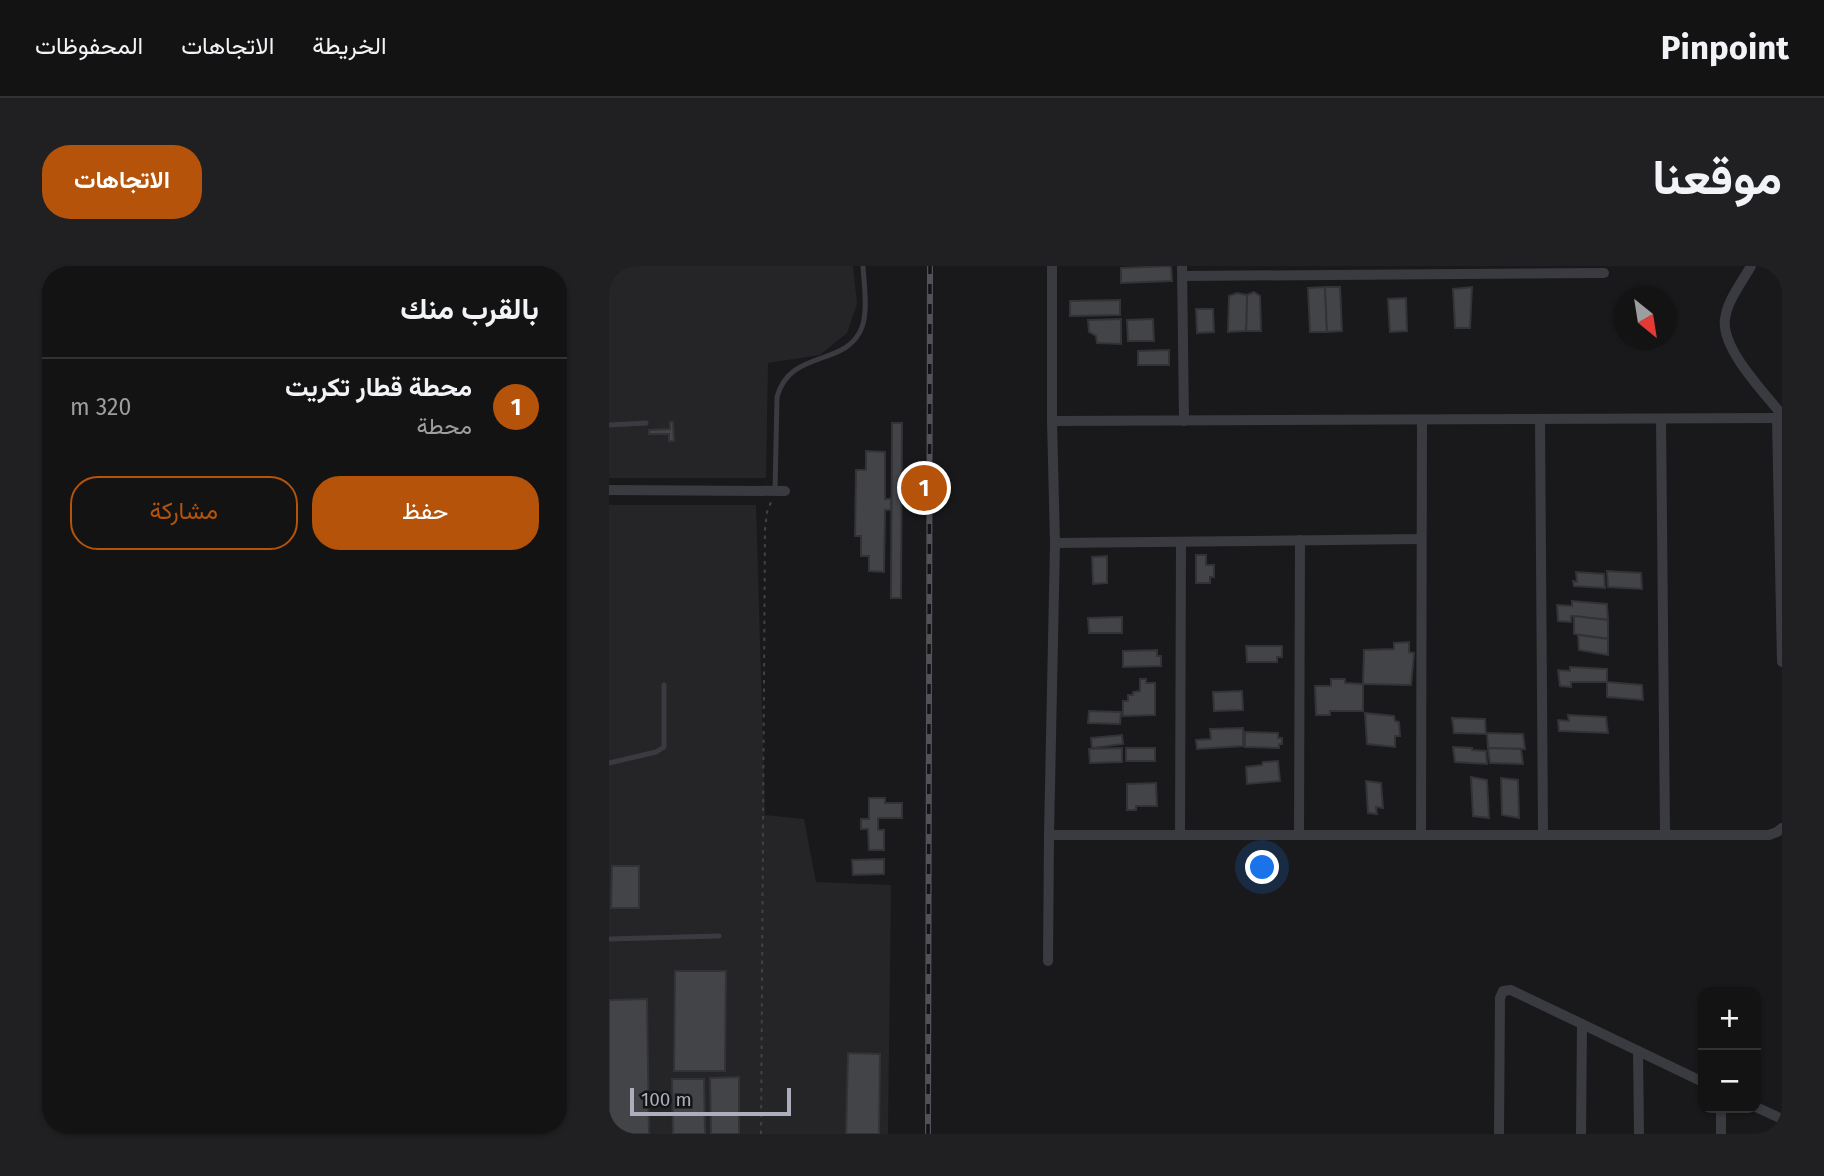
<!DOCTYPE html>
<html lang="ar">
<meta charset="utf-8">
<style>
:root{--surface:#131314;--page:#202022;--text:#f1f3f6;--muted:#9d9ea0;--line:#323234;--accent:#b45309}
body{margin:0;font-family:"Fira Sans",Vazirmatn,sans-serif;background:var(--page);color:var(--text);direction:rtl}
.controls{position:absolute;right:21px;bottom:21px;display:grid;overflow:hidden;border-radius:14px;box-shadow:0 2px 5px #0004}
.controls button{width:63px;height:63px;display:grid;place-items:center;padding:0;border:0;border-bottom:2px solid var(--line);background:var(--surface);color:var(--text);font:35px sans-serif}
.compass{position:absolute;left:1005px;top:21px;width:63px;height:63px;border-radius:50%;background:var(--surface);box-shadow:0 2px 5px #0004;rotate:150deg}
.scale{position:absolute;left:21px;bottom:18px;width:161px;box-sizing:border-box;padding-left:7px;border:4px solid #acafbb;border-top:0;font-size:19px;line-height:24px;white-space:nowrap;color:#acafbb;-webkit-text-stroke:5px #141416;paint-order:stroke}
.you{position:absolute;left:654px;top:602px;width:24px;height:24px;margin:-18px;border:5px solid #fff;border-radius:50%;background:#1a73e8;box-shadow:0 0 0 10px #1a73e833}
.badge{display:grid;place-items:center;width:46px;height:46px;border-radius:50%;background:var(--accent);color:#fff;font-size:23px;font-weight:700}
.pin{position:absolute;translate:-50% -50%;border:4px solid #fff;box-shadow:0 2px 7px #0006}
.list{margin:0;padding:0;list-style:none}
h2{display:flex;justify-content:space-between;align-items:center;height:91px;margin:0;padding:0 28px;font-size:30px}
h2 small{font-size:23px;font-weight:400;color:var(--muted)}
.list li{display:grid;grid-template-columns:46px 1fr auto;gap:21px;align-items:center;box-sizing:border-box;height:98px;padding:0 28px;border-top:2px solid var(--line)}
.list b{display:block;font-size:26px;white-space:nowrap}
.list p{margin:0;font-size:23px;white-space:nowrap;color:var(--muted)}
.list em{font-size:23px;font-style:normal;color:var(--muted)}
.actions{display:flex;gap:14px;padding:21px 28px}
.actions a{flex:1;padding:16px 0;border:2px solid var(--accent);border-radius:28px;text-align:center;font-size:24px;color:var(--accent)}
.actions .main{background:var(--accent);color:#fff}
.map{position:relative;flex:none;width:1173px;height:868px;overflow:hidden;direction:ltr;border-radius:28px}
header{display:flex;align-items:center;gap:42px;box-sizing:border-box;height:98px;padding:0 35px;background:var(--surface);border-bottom:2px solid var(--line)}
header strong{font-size:33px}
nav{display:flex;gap:38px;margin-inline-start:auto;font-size:24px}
.intro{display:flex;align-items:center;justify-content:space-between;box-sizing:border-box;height:168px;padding:0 42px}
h1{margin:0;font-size:49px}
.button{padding:18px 32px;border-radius:28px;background:var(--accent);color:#fff;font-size:24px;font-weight:700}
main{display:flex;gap:42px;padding:0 42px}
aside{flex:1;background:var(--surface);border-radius:28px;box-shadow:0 2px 5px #0004}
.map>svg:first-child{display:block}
</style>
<header>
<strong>Pinpoint</strong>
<nav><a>الخريطة</a><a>الاتجاهات</a><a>المحفوظات</a></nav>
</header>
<div class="intro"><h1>موقعنا</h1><a class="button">الاتجاهات</a></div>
<main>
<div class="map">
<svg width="1173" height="868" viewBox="0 0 1173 868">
<rect width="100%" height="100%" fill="#19191b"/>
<g fill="#252528">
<polygon points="0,0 244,0 248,38 238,67 211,89 159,97 157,212 0,212"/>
<polygon points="0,239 147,239 156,549 195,553 207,616 282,619 279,868 0,868"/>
</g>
<g fill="#434448" stroke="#333337" stroke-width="2">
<polygon points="562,0 563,15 512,17 512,2"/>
<polygon points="716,21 718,66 701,66 699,22"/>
<polygon points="716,21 731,21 733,65 718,66"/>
<polygon points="863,21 861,62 846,62 844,23"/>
<polygon points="645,26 651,30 652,65 637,65 638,29"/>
<polygon points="628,27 638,29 637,65 619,66 620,30"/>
<polygon points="797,32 798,65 781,66 779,33"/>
<polygon points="511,34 511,49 461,50 461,35"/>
<polygon points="587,43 604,43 605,66 588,67"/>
<polygon points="512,53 512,78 488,77 487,70 480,66 479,54"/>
<polygon points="544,53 545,75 519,75 518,54"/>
<polygon points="560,84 560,99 529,99 529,85"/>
<polygon points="61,156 64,156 65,175 60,175 60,168 40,168 40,164 61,163"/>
<polygon points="283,157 293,157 292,332 282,332"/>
<polygon points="257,185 276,186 276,233 282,233 282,244 276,244 275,306 260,305 260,290 252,290 252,270 246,270 247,204 257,204"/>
<polygon points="587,289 597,289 597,299 605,299 605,311 601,311 601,317 587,317"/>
<polygon points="498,290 498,317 484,318 483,291"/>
<polygon points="998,305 1032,307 1033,323 999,321"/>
<polygon points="967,306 995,308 996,322 965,320 964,315 968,316"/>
<polygon points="963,335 998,338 999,354 962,350 962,356 949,355 948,339 963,340"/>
<polygon points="965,350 999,354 999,373 965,368"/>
<polygon points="513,351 513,367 480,367 479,352"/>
<polygon points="969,369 999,373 999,389 970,384"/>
<polygon points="800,376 800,386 805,387 802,419 754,418 755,384 785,383 785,377"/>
<polygon points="637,380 673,380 673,391 668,391 668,396 638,396"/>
<polygon points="548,384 548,390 552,390 552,400 514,401 514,385"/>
<polygon points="961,401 998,403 998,416 962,416 962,421 951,420 949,404 961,405"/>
<polygon points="531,413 537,413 537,417 546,417 546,449 514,450 514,435 519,435 519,429 524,429 524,426 531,425"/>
<polygon points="722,413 736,413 736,417 754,418 754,445 721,445 721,449 707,449 706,420 722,420"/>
<polygon points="998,416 1033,419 1034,434 998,431"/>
<polygon points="633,425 634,444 605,445 604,426"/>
<polygon points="480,445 512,446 511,458 479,457"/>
<polygon points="756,447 785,450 786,455 790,456 791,470 786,470 786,481 758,478"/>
<polygon points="959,449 997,451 999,467 950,465 949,454 960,455"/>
<polygon points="843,452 876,453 877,468 845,467"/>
<polygon points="634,462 634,480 588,483 587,474 602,473 601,463"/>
<polygon points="636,466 669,467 669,472 673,472 673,478 670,478 670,482 636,481"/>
<polygon points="878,467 914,468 916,483 879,482"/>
<polygon points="513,469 514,478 483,482 482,472"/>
<polygon points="844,481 863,482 863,484 877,485 878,498 846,496"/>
<polygon points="513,482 513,496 481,497 480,483"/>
<rect x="517" y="482" width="29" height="13"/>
<polygon points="879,482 912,483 914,498 881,497"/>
<polygon points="669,495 671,515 638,518 637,501 653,499 654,496"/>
<polygon points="862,511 878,514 880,552 864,550"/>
<polygon points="892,512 909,514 910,552 893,549"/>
<polygon points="757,515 772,517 774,542 767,541 768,548 759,547"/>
<polygon points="547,517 548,540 527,540 527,544 518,544 518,518"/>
<polygon points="260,532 276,532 276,537 293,537 293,552 269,552 269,564 275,564 275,584 260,584 259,563 252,563 252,553 260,553"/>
<polygon points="275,593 275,608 244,609 243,594"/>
<polygon points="3,600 30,600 30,642 2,642"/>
<polygon points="66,705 117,705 116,805 65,805"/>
<polygon points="38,733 40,868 0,868 0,734"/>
<polygon points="239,787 271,788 270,868 237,868"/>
<polygon points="130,811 130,868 102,868 101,812"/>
<polygon points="63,813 95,813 96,868 64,868"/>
</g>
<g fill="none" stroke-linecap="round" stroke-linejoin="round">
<polyline stroke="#404247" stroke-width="2" stroke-dasharray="3.5 5" stroke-linecap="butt" points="152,868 156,264 158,246 162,236"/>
<g stroke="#3a3b40" stroke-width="5">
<polyline points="0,159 37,157"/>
<path d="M166,225L168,131C181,82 238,102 253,61C259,45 255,17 254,0"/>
<polyline points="0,497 47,486 55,481 55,419"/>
<polyline points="0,673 110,670"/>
</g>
<g stroke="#3a3b40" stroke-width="10">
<polyline points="573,0 575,155"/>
<path d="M1142,0C1133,16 1118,35 1116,53C1112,83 1155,126 1173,149"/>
<polyline points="574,10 995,7"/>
<polyline points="1168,152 1173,396"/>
<polyline points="1052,153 1056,568"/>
<polyline points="931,154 934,569"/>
<polyline points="443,155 1173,152"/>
<polyline points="0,224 176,225"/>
<polyline points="446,277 812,273"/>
<polyline points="440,569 1160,569 1168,566 1173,562"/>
<polyline points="571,569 572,276"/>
<polyline points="690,569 691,274"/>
<polyline points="812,569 813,154"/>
<polyline points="439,695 440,569 446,277 443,155 443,0"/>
<polyline points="1029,785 1030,868"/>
<polyline points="1147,841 1173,853"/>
<polyline points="890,868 891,732 894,725 902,724 1094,816"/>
<polyline points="972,868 973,758"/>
<polyline points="1112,868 1112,842"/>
</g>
<g stroke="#515259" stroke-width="6">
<polyline id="rail" points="319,868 321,0"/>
</g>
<use href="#rail" stroke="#141416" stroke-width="3.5" stroke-dasharray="10" stroke-linecap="butt"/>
</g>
</svg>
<div class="controls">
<button>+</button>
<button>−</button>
</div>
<svg class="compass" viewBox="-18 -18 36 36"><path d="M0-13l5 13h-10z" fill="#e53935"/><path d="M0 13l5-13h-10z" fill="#9d9ea0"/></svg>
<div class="scale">100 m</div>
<div class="you"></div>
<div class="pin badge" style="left:315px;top:222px">1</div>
</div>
<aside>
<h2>بالقرب منك<small></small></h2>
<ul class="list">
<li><span class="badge">1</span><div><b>محطة قطار تكريت</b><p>محطة</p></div><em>320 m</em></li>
</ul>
<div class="actions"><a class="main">حفظ</a><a>مشاركة</a></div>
</aside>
</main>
